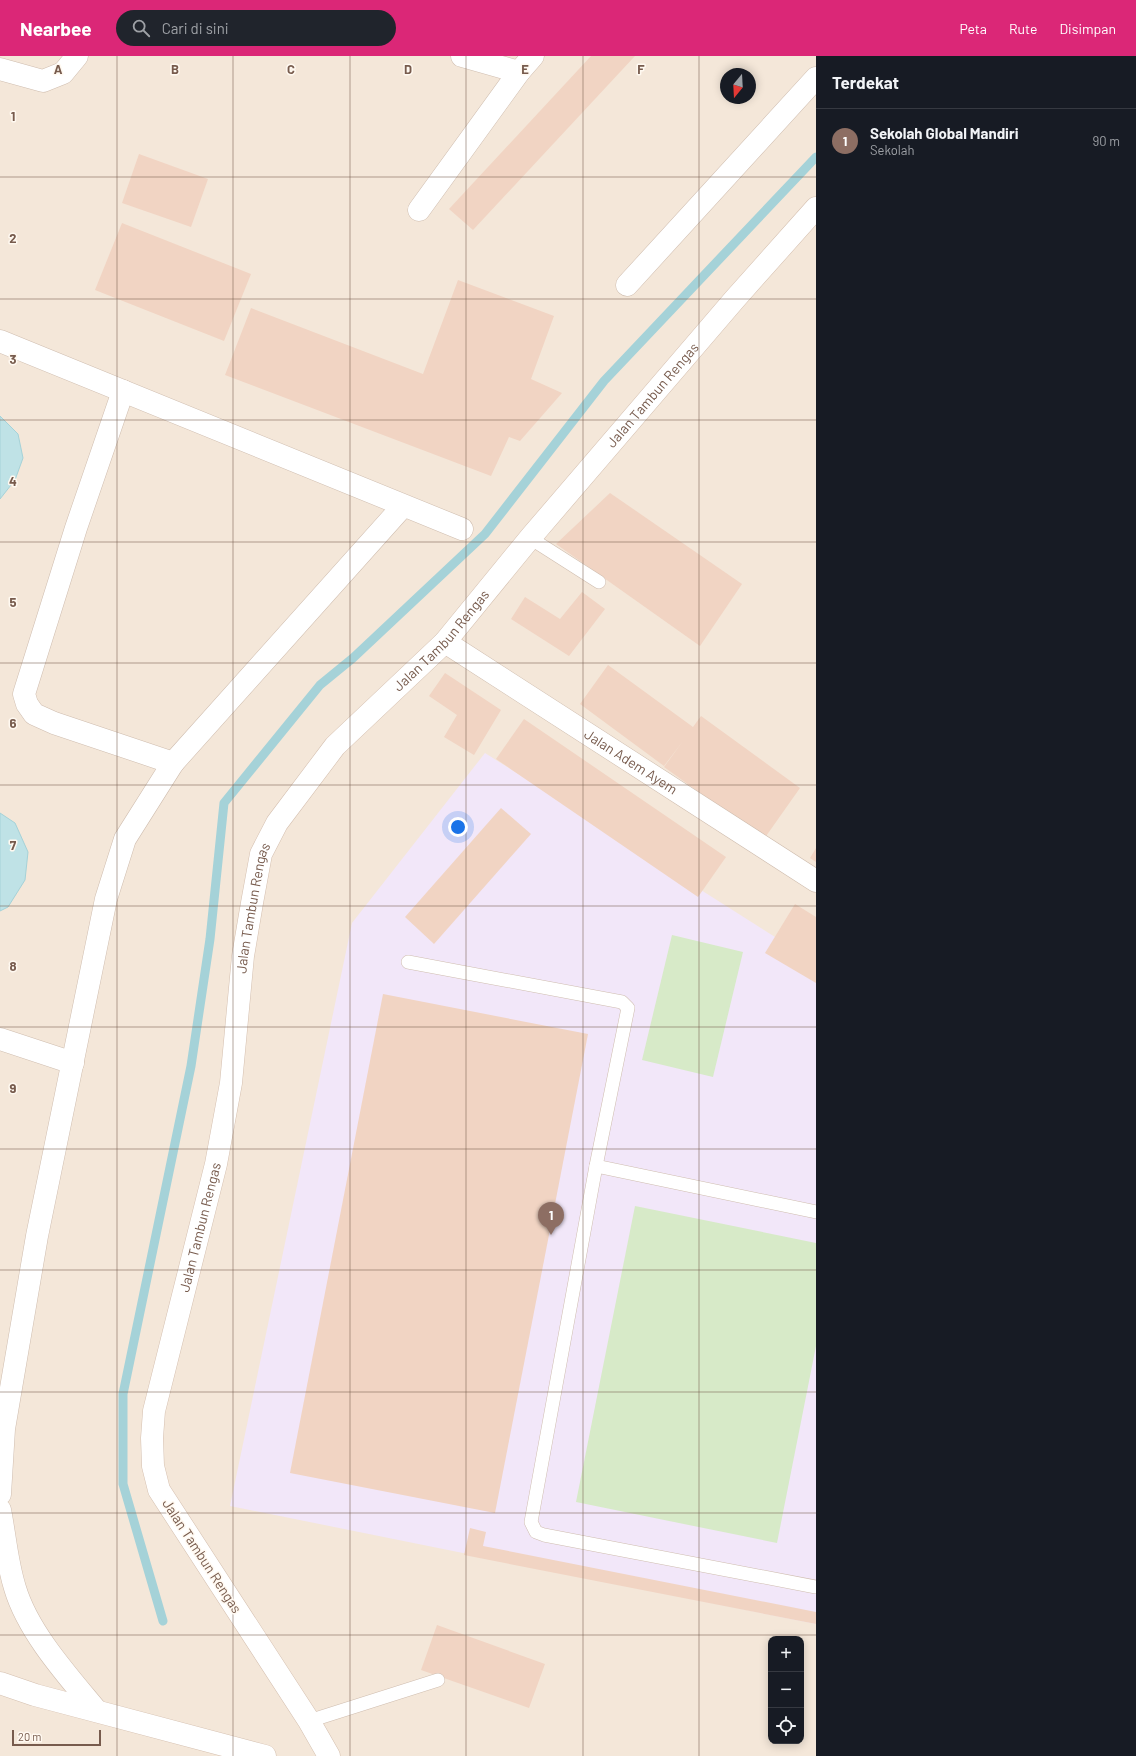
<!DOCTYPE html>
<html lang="id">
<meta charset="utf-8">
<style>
:root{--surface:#171b24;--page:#20242c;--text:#f1f3f6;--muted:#9ea1a6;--line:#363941;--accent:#db2777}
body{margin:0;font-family:Barlow,sans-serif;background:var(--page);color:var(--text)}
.controls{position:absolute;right:12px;bottom:12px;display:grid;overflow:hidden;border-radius:8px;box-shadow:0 2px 10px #0003}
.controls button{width:36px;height:36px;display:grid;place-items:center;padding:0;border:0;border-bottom:1px solid var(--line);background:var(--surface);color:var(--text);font:20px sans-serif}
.compass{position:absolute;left:720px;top:12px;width:36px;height:36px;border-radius:50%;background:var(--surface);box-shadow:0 2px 10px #0003;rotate:198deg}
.scale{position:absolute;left:12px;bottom:10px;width:89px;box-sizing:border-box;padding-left:4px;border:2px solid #775b4d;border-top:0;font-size:11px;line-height:14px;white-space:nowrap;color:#775b4d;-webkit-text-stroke:3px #fff9f1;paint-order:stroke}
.you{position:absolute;left:458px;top:771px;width:14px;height:14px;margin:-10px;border:3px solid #fff;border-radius:50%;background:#1a73e8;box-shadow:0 0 0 6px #1a73e833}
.badge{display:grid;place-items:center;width:26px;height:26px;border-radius:50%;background:var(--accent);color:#fff;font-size:13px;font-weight:700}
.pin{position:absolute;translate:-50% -33px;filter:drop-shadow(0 1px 2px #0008)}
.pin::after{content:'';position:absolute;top:21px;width:14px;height:12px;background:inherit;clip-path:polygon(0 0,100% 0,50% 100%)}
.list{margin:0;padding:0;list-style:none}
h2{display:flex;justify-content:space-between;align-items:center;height:52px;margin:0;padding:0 16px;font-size:17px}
h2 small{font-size:13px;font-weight:400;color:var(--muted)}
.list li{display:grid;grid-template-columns:26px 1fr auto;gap:12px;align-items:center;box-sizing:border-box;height:64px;padding:0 16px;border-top:1px solid var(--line)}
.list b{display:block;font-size:15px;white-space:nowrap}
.list p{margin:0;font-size:13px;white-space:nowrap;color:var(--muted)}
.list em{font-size:13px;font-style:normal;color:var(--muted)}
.icon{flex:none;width:22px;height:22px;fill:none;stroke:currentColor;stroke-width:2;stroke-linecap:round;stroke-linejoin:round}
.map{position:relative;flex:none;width:816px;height:1700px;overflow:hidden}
header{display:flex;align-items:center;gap:24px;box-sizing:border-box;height:56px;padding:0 20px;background:var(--accent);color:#fff}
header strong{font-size:19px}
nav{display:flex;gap:22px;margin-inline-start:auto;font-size:14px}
.search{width:280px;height:36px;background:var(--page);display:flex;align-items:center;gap:10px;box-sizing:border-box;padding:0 14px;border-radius:22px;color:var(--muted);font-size:15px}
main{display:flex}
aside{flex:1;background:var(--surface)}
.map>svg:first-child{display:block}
</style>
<header>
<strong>Nearbee</strong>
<div class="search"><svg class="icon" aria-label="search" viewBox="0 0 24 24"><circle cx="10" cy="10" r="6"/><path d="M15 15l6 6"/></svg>Cari di sini</div>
<nav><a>Peta</a><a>Rute</a><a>Disimpan</a></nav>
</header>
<main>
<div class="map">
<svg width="816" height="1700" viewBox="0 0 816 1700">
<rect width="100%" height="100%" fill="#fcf5eb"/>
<path fill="#f4e7d9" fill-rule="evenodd" d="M0,0H816V1700H0ZM726,18H750V42H726ZM771,1583H801V1685H771Z"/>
<polygon fill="#f2e7f9" points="485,697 816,907 816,1568 230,1450 352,867"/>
<g fill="#d7eac8">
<polygon points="672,879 743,896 713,1021 642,1004"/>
<polygon points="635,1150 816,1187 816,1290 777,1487 576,1446"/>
</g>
<g fill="#bfe2e6" stroke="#a5d2d8">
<polygon points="0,360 18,378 23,402 15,424 0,443"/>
<polygon points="0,757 15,767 28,796 25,824 8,851 0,855"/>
</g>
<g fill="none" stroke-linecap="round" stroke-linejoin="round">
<polyline stroke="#a5d2d8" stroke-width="9" points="163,1565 123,1428 123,1338 191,1010 210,883 224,747 320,629 353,602 485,478 604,325 816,101"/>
</g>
<g fill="#f1d4c3">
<polygon points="591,0 635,0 473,174 449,153"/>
<polygon points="139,98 208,123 191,171 122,147"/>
<polygon points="122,167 251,218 224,285 95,234"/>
<polygon points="458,224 554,260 531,323 562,337 520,385 509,381 491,420 225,319 251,252 423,318"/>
<polygon points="610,437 742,528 700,590 556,488"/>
<polygon points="582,536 605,553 569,600 511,563 525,541 560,563"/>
<polygon points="608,609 693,671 701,660 800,732 764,783 664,711 683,685 664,710 580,648"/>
<polygon points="445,617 501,654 474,699 444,681 457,659 429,640"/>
<polygon points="524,663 726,801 698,841 496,703"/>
<polygon points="501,752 531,778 434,888 405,861"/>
<polygon points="816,792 816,806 810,802"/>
<polygon points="795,848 816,861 816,927 765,897"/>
<polygon points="383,938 588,978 495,1457 290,1417"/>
<polygon points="470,1472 486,1476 483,1490 816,1556 816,1568 464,1499"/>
<polygon points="437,1569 545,1608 529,1652 421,1614"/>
</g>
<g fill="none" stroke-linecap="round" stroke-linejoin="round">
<g stroke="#cfbdaf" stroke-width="14">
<g id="lane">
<polyline points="530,482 599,526"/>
<polyline points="408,906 622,946 628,952 596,1110"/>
<polyline points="816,1156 596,1110 531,1466 536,1476 544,1479 816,1531"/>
<polyline points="309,1665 438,1624"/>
</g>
</g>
<g stroke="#cfbdaf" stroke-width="23">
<g id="street">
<polyline points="462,0 519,16 533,0"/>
<polyline points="0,13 43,25 63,17 77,0"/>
<polyline points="419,154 519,16"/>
<polyline points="627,229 816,22"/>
<polyline points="0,285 462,473"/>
<polyline points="123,335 76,472 24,638 27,648 34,658 54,667 173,707"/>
<path id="s1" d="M445,586L816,825"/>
<polyline points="0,983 73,1007"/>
<polyline points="0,1438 4,1373 37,1180 106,843 125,783 173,707 403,450"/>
<path d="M0,1454C5,1479 7,1507 15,1532C28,1576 67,1619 96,1654"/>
</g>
</g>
<g stroke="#d4bfaf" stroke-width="23">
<g id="secondary">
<polyline points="0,1627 35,1639 265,1700"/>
<path id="s2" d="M329,1700L309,1665L159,1434L153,1410L152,1382L154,1355L216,1108L231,1027L243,900L252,847L261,798L277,767L335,690L445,586L530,482L734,244L816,152"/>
</g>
</g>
<use href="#lane" stroke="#fff" stroke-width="13"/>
<use href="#street" stroke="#fff" stroke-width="22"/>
<use href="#secondary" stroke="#fff" stroke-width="22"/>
</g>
<path fill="none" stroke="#775b4d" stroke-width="1" stroke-opacity="0.55" d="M117,0V1700M233,0V1700M350,0V1700M466,0V1700M583,0V1700M699,0V1700M0,121H816M0,243H816M0,364H816M0,486H816M0,607H816M0,729H816M0,850H816M0,971H816M0,1093H816M0,1214H816M0,1336H816M0,1457H816M0,1579H816"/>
<g text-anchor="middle" stroke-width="3" stroke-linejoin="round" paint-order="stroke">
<g font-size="14" fill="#775b4d" stroke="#fff9f1">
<text dy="5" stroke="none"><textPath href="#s2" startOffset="1569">Jalan Tambun Rengas</textPath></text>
<text dy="5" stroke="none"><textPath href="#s2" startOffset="1245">Jalan Tambun Rengas</textPath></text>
<text dy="5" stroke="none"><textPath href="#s1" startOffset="221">Jalan Adem Ayem</textPath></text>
<text dy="5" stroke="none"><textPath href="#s2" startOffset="909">Jalan Tambun Rengas</textPath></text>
<text dy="5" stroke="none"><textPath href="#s2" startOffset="585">Jalan Tambun Rengas</textPath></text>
<text transform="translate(202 1500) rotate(57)" y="5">Jalan Tambun Rengas</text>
</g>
</g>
<g font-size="13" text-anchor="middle" font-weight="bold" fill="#775b4d" stroke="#fff9f1" stroke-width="3" stroke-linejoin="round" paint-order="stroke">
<text x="58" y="18">A</text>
<text x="175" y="18">B</text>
<text x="291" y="18">C</text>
<text x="408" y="18">D</text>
<text x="525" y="18">E</text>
<text x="641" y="18">F</text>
<text x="13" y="65">1</text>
<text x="13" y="187">2</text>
<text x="13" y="308">3</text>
<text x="13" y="430">4</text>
<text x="13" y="551">5</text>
<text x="13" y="672">6</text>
<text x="13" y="794">7</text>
<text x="13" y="915">8</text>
<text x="13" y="1037">9</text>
</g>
</svg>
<div class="controls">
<button>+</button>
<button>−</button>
<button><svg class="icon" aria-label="locate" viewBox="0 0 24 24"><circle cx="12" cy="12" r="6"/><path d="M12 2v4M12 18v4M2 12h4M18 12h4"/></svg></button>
</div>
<svg class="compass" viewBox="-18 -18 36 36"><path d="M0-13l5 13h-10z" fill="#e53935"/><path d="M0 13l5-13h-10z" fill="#9ea1a6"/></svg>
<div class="scale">20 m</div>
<div class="you"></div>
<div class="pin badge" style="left:551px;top:1179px;background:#8d6e63">1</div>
</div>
<aside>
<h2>Terdekat<small></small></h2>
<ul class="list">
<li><span class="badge" style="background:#8d6e63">1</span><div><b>Sekolah Global Mandiri</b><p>Sekolah</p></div><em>90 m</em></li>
</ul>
</aside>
</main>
